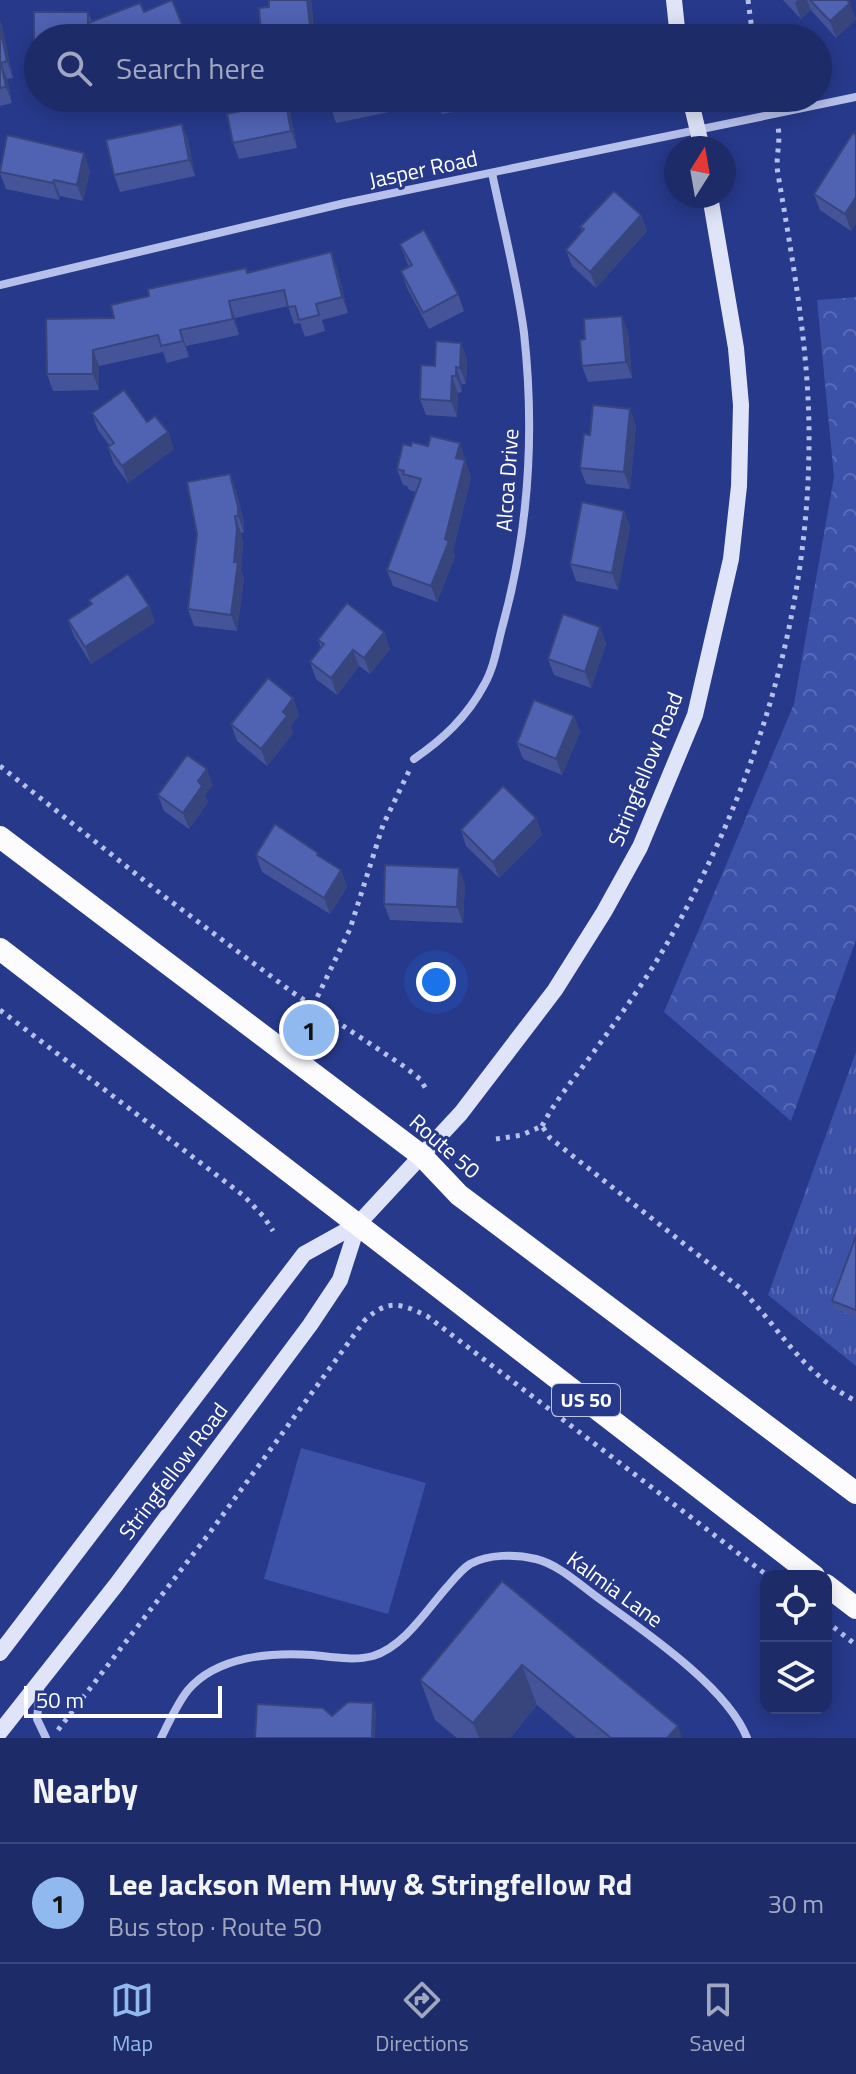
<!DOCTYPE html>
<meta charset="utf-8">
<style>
:root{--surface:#1d2b68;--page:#25336e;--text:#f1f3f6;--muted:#a0a7c0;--line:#3b477c;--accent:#90b9f0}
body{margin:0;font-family:"Titillium Web",sans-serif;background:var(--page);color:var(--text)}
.controls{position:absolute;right:24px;bottom:24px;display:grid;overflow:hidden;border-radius:16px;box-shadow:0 4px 20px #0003}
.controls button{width:72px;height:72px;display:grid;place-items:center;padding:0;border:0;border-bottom:2px solid var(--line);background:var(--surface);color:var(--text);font:40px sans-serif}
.compass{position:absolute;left:664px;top:136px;width:72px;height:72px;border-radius:50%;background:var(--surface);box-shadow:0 4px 20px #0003;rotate:11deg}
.scale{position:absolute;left:24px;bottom:20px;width:198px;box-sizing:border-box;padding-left:8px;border:4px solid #fff;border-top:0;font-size:22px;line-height:28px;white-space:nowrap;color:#fff;-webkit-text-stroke:6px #27398b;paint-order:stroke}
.you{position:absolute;left:436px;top:982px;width:28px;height:28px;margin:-20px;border:6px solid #fff;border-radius:50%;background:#1a73e8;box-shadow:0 0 0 12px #1a73e833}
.badge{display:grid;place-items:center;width:52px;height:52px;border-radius:50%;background:var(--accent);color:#111;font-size:26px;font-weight:700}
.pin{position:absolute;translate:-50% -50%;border:4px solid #fff;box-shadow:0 2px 8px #0006}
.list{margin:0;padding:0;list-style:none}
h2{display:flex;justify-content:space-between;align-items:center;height:104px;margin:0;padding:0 32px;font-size:34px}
h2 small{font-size:26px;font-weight:400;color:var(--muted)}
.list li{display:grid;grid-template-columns:52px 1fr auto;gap:24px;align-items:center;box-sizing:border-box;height:120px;padding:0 32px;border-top:2px solid var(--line)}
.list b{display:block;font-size:30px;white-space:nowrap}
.list p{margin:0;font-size:26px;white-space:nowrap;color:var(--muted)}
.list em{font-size:26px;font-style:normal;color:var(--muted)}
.icon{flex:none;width:44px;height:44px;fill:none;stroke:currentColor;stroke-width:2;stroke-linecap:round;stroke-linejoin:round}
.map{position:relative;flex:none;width:856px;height:1738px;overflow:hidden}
.search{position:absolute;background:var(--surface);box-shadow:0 4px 20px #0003;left:24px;right:24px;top:24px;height:88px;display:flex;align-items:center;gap:20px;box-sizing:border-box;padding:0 28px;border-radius:44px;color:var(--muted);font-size:30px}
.sheet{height:224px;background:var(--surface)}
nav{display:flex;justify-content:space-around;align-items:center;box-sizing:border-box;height:112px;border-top:2px solid var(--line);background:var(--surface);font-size:22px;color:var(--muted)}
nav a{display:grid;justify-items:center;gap:4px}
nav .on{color:var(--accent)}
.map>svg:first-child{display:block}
</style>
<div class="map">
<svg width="856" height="1738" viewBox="0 0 856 1738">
<defs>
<pattern id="grass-tufts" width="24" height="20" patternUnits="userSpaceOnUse" patternTransform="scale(2)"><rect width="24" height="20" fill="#3c51a8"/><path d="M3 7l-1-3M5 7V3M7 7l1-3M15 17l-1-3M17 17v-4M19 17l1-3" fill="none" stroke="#596bb5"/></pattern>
<pattern id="forest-crowns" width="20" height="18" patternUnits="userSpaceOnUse" patternTransform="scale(2)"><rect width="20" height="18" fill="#3c51a8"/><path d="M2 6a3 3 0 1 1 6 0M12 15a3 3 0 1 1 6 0" fill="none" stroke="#596bb5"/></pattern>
</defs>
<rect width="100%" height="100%" fill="#27398b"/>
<polygon fill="url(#grass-tufts)" points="856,1052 856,1366 768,1295"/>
<polygon fill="url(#forest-crowns)" points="856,297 856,940 791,1121 664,1012 794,704 834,477 817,300"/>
<polygon fill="#3c51a8" points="301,1448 426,1483 388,1614 264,1579"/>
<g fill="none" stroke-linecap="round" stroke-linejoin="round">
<g stroke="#b6c0ea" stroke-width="5" stroke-dasharray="4 6" stroke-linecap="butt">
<polyline points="748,0 753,38"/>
<polyline points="0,766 165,897 292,992 405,1067 420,1079 426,1089"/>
<polyline points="313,1006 350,929 383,825 409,771"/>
<polyline points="0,1010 244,1196 264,1217 273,1231"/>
<path d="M542,1126C555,1101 573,1080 590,1057C620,1016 650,975 674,931C756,783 808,616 809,445C810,354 793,263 778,174C775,158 781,143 778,127"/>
<path d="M496,1139L522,1135L542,1126L550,1138L740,1288C780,1328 802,1374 856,1401"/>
<polyline points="826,1621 856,1645"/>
<path d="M58,1730L211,1531L365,1320C388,1299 400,1303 427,1316L768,1576"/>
</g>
<g stroke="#b6c0ea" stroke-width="8">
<polyline points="0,285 345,203 856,97"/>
<path d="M414,759C443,739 467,717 484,685C494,668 497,647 502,628C529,531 535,433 524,333C517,279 503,226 492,173"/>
<polyline points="40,1689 37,1719 46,1738"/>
<path d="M161,1738C169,1722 177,1704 188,1690C217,1656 271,1652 313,1655C332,1657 354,1661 373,1656C405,1646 427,1609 448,1586C454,1579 462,1569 470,1564C488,1554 516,1554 536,1559C559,1565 578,1583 597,1597C641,1629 728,1687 747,1738"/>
</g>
<g stroke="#e0e4f8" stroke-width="16">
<polyline points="674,0 678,38"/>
<polyline points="690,98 702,148"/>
<polyline points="0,1653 304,1254 358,1224 461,1113 555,990 604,912 640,847 695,715 731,559 739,486 741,405 736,348 710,196"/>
<polyline points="0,1732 116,1585 310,1325 340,1280 358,1224"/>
</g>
<g stroke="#fcfcfe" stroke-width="22">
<polyline points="0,837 422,1156 459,1195 856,1493"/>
<polyline points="0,949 814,1576"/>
<polyline points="826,1585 856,1608"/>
</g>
</g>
<g fill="#455499">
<polygon points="172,0 187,38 38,38 38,60 34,50 34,12 88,12 92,22 140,3 144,12"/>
<polygon points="269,0 311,0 315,38 263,38 261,32 269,7"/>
<polygon points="783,0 847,0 856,19 836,38 811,10 801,19"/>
<polygon points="0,20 13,78 7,79 12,103 0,106"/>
<polygon points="328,98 397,98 399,110 336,123"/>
<polygon points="436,98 503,98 504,105 471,112 469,109 442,114"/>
<polygon points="288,101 297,148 239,159 233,143"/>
<polygon points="182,124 188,140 195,176 120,192 114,175"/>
<polygon points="7,135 90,170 83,201 60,196 59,200 6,189 0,173"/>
<polygon points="856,135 856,223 851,231 820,210 814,194"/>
<polygon points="641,215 647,231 596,288 572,266 566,250 582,231 580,227"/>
<polygon points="400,244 458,294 464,311 429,329 407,288 401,271 409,267"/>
<polygon points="331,252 337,268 348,313 322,320 325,331 305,337 300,323 294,324 288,306 235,318 239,335 186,346 189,357 167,363 163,352 99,366 99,390 53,391 47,374 114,318 247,273"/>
<polygon points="628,332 632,378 588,382 582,366"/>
<polygon points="467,359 466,384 462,384 462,392 458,393 457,417 426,415 420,399 435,366"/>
<polygon points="92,413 147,422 168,432 174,449 128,483 114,464 108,447 110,446 98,430"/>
<polygon points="636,425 630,489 586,484 580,468 590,435"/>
<polygon points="411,446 466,459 465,461 471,477 453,551 455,557 437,602 393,586 387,570 416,492 409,490 407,486 403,485 397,469"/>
<polygon points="236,490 244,523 244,532 241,533 243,545 241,570 244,578 237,631 194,626 188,609"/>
<polygon points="624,511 630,527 618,590 576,581 570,564"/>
<polygon points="89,600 149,606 155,622 91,664 74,636 68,620 91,604"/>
<polygon points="600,627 606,644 591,688 554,675 548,659"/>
<polygon points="384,632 390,649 370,674 359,666 337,695 316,679 310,662 321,648 318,640"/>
<polygon points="293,698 299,715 291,726 293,733 267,766 237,741 231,724"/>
<polygon points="574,716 580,732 562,775 523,759 517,743"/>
<polygon points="213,785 205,795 208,802 189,829 164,811 158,795"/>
<polygon points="536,818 542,835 499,878 466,846 461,830"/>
<polygon points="256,855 319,857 341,870 347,887 330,914 262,872"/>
<polygon points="465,884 463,923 390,920 384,904"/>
<polygon points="856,1236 856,1317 835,1309 832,1301"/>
<polygon points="502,1581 682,1738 576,1738 537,1705 510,1738 457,1738 435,1720 420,1680"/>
</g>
<g fill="#38457d">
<polygon points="307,0 311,0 315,38 310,26"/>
<polygon points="798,0 807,0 811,10 801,19 795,3"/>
<polygon points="850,3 856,19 836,38 830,21"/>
<polygon points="0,20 2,24 13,78 7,61 0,28"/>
<polygon points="1,63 7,79 12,103 6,87"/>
<polygon points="285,98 287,98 288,101 297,148 291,131"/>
<polygon points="182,124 188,140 195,176 189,160"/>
<polygon points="84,153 90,170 83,201 77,185"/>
<polygon points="54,180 60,196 59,200 53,183"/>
<polygon points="856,197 856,223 851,231 845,214"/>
<polygon points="641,215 647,231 596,288 590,272"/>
<polygon points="331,252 337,268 348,313 342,297"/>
<polygon points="229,301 235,318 239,335 233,319"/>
<polygon points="622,316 628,332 632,378 626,362"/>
<polygon points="180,330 186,346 189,357 183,341"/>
<polygon points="461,343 467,359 466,384 460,368"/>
<polygon points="93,350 99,366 99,390 93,374"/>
<polygon points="456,367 462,384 462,392 456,376"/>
<polygon points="452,376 458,393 457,417 451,401"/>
<polygon points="630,409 636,425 630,489 624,472"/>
<polygon points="168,432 174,449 128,483 122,466"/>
<polygon points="460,443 471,477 453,551 455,557 437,602 431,586 445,539 456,458"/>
<polygon points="230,474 236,490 244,523 244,532 238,516"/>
<polygon points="624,511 630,527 618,590 612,573"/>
<polygon points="235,516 241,533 243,545 241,570 244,578 237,631 231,615"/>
<polygon points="149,606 155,622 91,664 85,647"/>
<polygon points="600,627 606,644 591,688 585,672"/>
<polygon points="384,632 390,649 370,674 364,658"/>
<polygon points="353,650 359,666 337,695 331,678"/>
<polygon points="293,698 299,715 291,726 293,733 267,766 261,749 283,712"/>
<polygon points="574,716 580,732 562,775 556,759"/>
<polygon points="207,769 213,785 205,795 208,802 189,829 183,813 198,781"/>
<polygon points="536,818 542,835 499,878 493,862"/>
<polygon points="459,868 465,884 463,923 457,907"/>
<polygon points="341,870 347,887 330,914 324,898"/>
<polygon points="522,1665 537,1705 510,1738 479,1738 473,1723"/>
<polygon points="373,1703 376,1712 375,1738 372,1738"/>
<polygon points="678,1726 682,1738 667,1738"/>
</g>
<g fill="#5062b2" stroke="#38457d" stroke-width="2">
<polygon points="172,0 186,34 177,38 38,38 38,50 34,50 34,12 88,12 88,23 140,3 144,12"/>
<polygon points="269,0 307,0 310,26 261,32 259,8 269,7"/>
<polygon points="810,0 847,0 850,3 830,21"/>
<polygon points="0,28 7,61 1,63 6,87 0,88"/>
<polygon points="247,98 285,98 291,131 233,143 227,114 250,109"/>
<polygon points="328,98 372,98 330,107"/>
<polygon points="182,124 189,160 114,175 106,140"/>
<polygon points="853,133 856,135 856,197 845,214 814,194"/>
<polygon points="7,135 84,153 77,185 54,180 53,183 0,172"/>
<polygon points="614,191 641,215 590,272 566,250 584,229 580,227"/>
<polygon points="424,230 458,294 423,313 401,271 412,265 400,244"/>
<polygon points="331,252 342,297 316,304 319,315 299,320 295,306 288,307 284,290 229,301 233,319 180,330 183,341 161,346 158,335 93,350 93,374 47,374 46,319 114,318 111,305 149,296 148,289 246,268 247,273"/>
<polygon points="622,316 626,362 582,366 580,340 585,339 584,319"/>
<polygon points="436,341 461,343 460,368 456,367 456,376 452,376 451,401 420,399 421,365 435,366"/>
<polygon points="124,390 147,422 155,416 168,432 122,466 108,447 114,443 92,413"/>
<polygon points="593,405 630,409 624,472 580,468 584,434 590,435"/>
<polygon points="431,436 460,443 456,458 465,460 445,539 449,541 431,586 387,570 421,479 403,474 404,471 397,469 403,444 411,446 412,442 428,446"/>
<polygon points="230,474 238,507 238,516 235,516 237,529 234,562 238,562 231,615 188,609 197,534 187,482"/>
<polygon points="582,502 624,511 612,573 570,564"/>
<polygon points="128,574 149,606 85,647 68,620 92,604 89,600"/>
<polygon points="347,603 384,632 364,658 353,650 331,678 310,662 324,644 318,640"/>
<polygon points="563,614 600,627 585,672 548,659"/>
<polygon points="268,678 293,698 283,712 287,716 261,749 231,724"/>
<polygon points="534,700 574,716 556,759 517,743"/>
<polygon points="187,755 207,769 198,781 202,786 183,813 158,795"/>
<polygon points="503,786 536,818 493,862 461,830"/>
<polygon points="275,824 318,853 317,855 341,870 324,898 256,855"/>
<polygon points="385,865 459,868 457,907 384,904"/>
<polygon points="856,1236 856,1310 832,1301"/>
<polygon points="502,1581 678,1726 667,1738 611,1738 522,1665 473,1723 420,1680"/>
<polygon points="348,1702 373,1703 372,1738 255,1738 257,1704 323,1708 332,1716"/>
</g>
<g text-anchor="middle" stroke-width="6" stroke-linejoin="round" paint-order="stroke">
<rect fill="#27398b" stroke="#bec4dc" stroke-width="2" x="552" y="1384" width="68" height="32" rx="6"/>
<g font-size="20" font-weight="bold" fill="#fff">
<text x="586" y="1407">US 50</text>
</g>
<g font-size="22" fill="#fff" stroke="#27398b">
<text transform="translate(423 169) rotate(-12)" y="8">Jasper Road</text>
<text transform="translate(507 480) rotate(-86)" y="8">Alcoa Drive</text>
<text transform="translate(645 769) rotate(-68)" y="8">Stringfellow Road</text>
<text transform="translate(445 1146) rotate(41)" y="8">Route 50</text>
<text transform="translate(173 1471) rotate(-53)" y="8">Stringfellow Road</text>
<text transform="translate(615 1589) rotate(36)" y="8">Kalmia Lane</text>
</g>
</g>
</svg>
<div class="controls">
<button><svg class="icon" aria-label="locate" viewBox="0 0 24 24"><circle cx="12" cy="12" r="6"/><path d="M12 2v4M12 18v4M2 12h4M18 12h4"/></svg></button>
<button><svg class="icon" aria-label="layers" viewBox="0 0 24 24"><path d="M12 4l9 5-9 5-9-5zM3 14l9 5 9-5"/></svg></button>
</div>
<svg class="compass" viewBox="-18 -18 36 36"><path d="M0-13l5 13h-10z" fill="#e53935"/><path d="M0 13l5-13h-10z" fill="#a0a7c0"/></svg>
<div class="scale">50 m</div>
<div class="you"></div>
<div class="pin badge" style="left:309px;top:1030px">1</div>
<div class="search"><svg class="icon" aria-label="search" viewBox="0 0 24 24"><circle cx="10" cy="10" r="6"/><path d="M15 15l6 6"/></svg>Search here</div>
</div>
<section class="sheet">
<h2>Nearby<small></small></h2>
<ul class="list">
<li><span class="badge">1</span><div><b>Lee Jackson Mem Hwy &amp; Stringfellow Rd</b><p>Bus stop · Route 50</p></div><em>30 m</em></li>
</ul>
</section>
<nav>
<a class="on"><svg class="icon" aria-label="map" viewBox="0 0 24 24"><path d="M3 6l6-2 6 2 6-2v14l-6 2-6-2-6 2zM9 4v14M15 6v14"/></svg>Map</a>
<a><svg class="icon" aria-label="directions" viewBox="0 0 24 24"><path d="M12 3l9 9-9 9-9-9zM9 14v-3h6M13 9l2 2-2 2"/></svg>Directions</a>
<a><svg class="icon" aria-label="saved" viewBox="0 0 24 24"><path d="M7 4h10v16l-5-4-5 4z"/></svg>Saved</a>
</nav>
